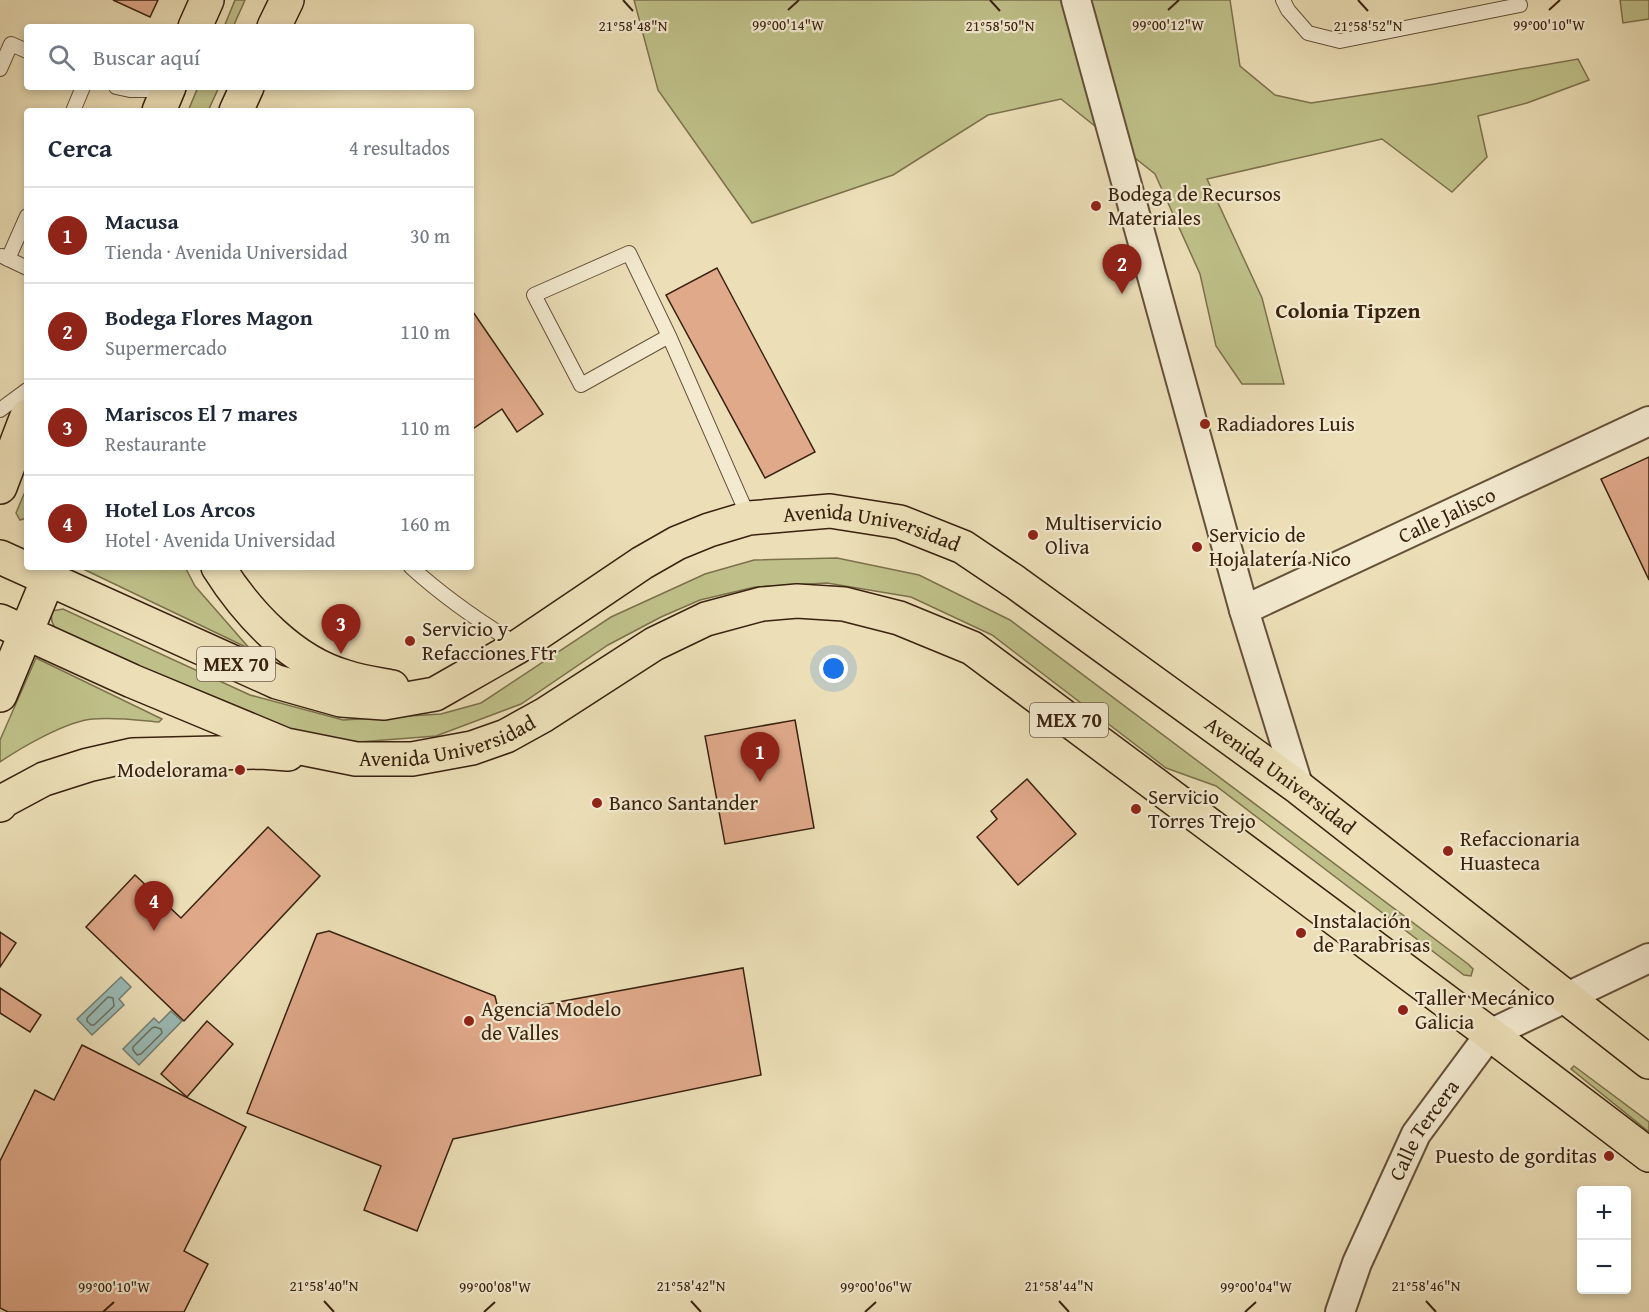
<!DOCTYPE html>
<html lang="es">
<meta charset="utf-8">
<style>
:root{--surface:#fff;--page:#f6f6f7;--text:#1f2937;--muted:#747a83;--line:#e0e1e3;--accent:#8f2418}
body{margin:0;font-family:"Gentium Book Plus",serif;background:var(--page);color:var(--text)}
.controls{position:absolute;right:18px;bottom:18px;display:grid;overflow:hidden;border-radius:6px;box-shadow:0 3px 9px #0003}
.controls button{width:54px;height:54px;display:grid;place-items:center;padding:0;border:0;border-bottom:2px solid var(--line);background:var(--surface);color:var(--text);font:30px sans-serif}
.you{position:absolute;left:834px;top:669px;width:21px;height:21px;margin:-15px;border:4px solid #fff;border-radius:50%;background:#1a73e8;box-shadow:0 0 0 9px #1a73e833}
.badge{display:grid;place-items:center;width:39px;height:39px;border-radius:50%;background:var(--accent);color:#fff;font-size:20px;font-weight:700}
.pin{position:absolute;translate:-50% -50px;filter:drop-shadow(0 2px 3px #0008)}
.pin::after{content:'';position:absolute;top:32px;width:21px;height:18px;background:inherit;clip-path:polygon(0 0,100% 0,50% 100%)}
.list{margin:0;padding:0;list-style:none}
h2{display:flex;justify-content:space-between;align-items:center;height:78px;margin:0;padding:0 24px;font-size:26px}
h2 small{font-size:20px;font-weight:400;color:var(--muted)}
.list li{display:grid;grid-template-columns:39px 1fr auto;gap:18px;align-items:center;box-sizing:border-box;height:96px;padding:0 24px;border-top:2px solid var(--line)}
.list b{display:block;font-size:22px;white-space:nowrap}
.list p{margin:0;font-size:20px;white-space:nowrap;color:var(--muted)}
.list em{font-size:20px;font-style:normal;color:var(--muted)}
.icon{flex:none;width:33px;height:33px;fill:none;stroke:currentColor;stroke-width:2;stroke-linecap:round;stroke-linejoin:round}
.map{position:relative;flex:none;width:1649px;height:1312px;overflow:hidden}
.search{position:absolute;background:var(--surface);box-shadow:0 3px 9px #0003;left:24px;top:24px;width:450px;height:66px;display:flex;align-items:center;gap:15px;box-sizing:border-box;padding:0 21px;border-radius:6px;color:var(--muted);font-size:22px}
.panel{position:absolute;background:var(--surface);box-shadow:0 3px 9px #0003;left:24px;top:108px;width:450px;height:462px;border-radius:6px}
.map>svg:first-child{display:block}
</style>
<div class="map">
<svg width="1649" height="1312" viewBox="0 0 1649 1312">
<rect width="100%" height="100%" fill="#ecdfb7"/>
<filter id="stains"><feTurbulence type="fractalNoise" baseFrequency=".00333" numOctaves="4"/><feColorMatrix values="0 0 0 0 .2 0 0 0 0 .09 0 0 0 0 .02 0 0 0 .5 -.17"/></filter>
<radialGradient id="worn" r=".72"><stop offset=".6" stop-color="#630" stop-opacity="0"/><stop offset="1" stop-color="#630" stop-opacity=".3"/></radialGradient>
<g fill="#bfc089" stroke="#7c714c" stroke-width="1.5">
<polygon points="235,0 245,0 233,27 224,27"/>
<polygon points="634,0 1230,0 1240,66 1275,95 1311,103 1435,84 1578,59 1589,80 1527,103 1478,116 1487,157 1452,192 1382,139 1207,179 1262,298 1284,384 1242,384 1216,346 1200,274 1155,174 1061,99 988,115 893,175 752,223 658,90"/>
<polygon points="1620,0 1649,0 1649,19 1623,23"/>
<polygon points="198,87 219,87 208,111 188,111"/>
<polygon points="27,487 27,518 20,520 16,513"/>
<path d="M837,558L919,575L1010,620L1468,964L1473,969L1471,976L1464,975L1216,786L1166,768L992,635L911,597L827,583L755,587L700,600L661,617L608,645L521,704L436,736L359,742L303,735L61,634C53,626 50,622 52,611L63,609L250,695L343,720L441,714L481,703L611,617L705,574L754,560Z"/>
<polygon points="79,567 185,567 195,586 250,649"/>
<path d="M36,658L162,719L159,722C137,720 115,717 93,719C67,721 22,747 0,762V740Z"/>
<polygon points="1574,1066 1649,1122 1649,1132 1571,1069"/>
</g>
<g fill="#9abbb6" stroke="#737e73" stroke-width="1.5">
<polygon points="121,977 131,987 119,999 124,1005 92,1035 77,1019"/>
<polygon points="171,1011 182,1021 139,1065 123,1049 154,1018 159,1023"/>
</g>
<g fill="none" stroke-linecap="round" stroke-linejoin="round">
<g stroke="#6a6e62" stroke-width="1.5">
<polygon points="108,997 113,998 114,1006 94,1025 91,1025 87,1021 87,1018"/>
<polygon points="155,1027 161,1029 162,1033 141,1054 137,1055 133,1050 133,1047 152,1028"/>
</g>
</g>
<g fill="#e0a98a" stroke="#39220f" stroke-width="1.5">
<polygon points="113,0 158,0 150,17"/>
<polygon points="717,268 815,452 765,478 666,295"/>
<polygon points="471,309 543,414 517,432 502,409 471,430"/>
<polygon points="1649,457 1649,580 1601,479"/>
<polygon points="795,720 814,828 725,844 705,736"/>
<polygon points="1027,779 1076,834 1018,885 977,837 997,819 991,811"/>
<polygon points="268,827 320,876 184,1021 86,927 135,875 181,918"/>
<polygon points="329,931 495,996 499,1013 743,968 761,1075 453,1139 417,1231 364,1210 381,1166 247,1113 317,934"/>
<polygon points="0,932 16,943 0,967"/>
<polygon points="0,988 41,1015 30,1032 0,1013"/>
<polygon points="207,1021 233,1044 187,1097 161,1074"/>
<polygon points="82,1045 246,1127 184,1251 208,1264 184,1312 8,1312 0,1308 0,1161 35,1090 54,1100"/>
</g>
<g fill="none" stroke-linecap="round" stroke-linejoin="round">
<g stroke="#665139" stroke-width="16">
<g id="service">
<polyline points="1283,0 1288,10 1308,33 1340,41 1520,5"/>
<polyline points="0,69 11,44 27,51"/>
<polyline points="116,87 130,90 166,90"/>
<polyline points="73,111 83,87"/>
<polyline points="2,256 27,268"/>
<polyline points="8,259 27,216"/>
<polyline points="669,336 581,385 534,295 629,253 669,336 749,518"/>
<polyline points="0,410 27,390"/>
<path d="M411,567C444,597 480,622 518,645"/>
</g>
</g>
<g stroke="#665139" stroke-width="32">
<g id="minor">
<polyline points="1076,0 1244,610 1299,788"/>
<path id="s1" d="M1244,610L1649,421"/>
<path id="s2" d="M1340,1312L1357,1263L1416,1134L1490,1034L1649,958"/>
</g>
</g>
<g stroke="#39220f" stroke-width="36">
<g id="primary">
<polyline points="195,27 207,0"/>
<polyline points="274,27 287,0"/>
<polyline points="159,111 169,87"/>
<polyline points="236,111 247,87"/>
<polyline points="0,487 27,416"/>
<path id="s3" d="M0,557L277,682L341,700L384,703L435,694L519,646L642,563L677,543L709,530L749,518L830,511L900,522L963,547L1015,582L1299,788L1649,1062"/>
<path d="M218,567C247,613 292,662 346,677C361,682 377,684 392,687"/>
<path id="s4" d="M0,621L132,681L286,745L356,759H412L472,748L506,736L544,715L654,644L706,619L762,604L797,601L844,604L899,618L972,648L1490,1034L1649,1155"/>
<polyline points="0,695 53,567"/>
<polyline points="0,805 3,801 44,779 88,765 132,755 261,752 288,754"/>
</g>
</g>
<use href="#service" stroke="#f3ead0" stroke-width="14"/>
<use href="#minor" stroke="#f3ead0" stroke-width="28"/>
<use href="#primary" stroke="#ecdfb7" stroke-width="33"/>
</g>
<path fill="none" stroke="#39220f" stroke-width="2" d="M623,0L633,11M990,0L1000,11M1358,0L1368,11M788,10L799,0M1168,10L1179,0M1549,10L1560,0M324,1301L334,1312M691,1301L701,1312M1059,1301L1069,1312M1426,1301L1436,1312M103,1312L114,1302M484,1312L495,1302M865,1312L876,1302M1245,1312L1256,1302"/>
<g fill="#8f2418" stroke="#f3ead0" stroke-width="2">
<circle cx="1096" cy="206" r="6"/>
<circle cx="1205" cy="424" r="6"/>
<circle cx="1033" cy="535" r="6"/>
<circle cx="1197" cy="547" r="6"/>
<circle cx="410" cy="641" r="6"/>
<circle cx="240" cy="770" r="6"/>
<circle cx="597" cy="803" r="6"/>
<circle cx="1136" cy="809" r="6"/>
<circle cx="1448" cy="851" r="6"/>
<circle cx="1301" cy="933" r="6"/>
<circle cx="1403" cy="1010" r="6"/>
<circle cx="469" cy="1021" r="6"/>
<circle cx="1609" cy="1156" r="6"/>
</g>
<g text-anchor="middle" stroke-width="4.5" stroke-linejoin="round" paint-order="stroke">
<g fill="#f3ead0" stroke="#715e49" stroke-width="1.5">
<rect x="197" y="647" width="78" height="34" rx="4.5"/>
<rect x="1030" y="703" width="78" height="34" rx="4.5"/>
</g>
<g font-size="20" font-weight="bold" fill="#39220f">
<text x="236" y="671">MEX 70</text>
<text x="1069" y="727">MEX 70</text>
</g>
<g font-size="21" fill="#39220f" stroke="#f3ead0" text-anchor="start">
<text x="1108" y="201">Bodega de Recursos<tspan x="1108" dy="24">Materiales</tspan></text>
<text x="1217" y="431">Radiadores Luis</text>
<text x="1045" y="530">Multiservicio<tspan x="1045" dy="24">Oliva</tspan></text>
<text x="1209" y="542">Servicio de<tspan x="1209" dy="24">Hojalatería Nico</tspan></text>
<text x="422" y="636">Servicio y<tspan x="422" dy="24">Refacciones Ftr</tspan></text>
<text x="228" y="777" text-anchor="end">Modelorama</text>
<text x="1148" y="804">Servicio<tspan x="1148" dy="24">Torres Trejo</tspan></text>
<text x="609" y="810">Banco Santander</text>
<text x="1460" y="846">Refaccionaria<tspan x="1460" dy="24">Huasteca</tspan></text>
<text x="1313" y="928">Instalación<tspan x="1313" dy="24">de Parabrisas</tspan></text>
<text x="1415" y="1005">Taller Mecánico<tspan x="1415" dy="24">Galicia</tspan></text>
<text x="481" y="1016">Agencia Modelo<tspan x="481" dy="24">de Valles</tspan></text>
<text x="1597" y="1163" text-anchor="end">Puesto de gorditas</text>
</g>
<g font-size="21" fill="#39220f" stroke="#f3ead0">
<text dy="7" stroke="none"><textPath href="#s1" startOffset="224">Calle Jalisco</textPath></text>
<text dy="7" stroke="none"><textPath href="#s3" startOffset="952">Avenida Universidad</textPath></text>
<text dy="7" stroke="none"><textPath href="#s4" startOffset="477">Avenida Universidad</textPath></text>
<text dy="7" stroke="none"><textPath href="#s3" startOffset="1438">Avenida Universidad</textPath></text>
<text dy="7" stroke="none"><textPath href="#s2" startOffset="201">Calle Tercera</textPath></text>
</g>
<g font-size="22" font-weight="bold" fill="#39220f" stroke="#f3ead0">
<text x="1348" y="318">Colonia Tipzen</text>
</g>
</g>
<g font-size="15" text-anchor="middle" fill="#39220f" stroke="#f3ead0" stroke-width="4.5" stroke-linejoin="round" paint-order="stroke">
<text x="1168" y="30">99°00'12"W</text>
<text x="788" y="30">99°00'14"W</text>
<text x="1549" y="30">99°00'10"W</text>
<text x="633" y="31">21°58'48"N</text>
<text x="1368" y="31">21°58'52"N</text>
<text x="1000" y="31">21°58'50"N</text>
<text x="324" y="1291">21°58'40"N</text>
<text x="691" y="1291">21°58'42"N</text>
<text x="1059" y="1291">21°58'44"N</text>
<text x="1426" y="1291">21°58'46"N</text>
<text x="114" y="1292">99°00'10"W</text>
<text x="495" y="1292">99°00'08"W</text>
<text x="876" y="1292">99°00'06"W</text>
<text x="1256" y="1292">99°00'04"W</text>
</g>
<rect width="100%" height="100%" filter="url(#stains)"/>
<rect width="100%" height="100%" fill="url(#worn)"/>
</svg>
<div class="controls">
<button>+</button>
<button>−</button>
</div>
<div class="you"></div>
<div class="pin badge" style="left:760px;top:782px">1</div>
<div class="pin badge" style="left:1122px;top:294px">2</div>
<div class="pin badge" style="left:341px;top:654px">3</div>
<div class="pin badge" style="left:154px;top:931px">4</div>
<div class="search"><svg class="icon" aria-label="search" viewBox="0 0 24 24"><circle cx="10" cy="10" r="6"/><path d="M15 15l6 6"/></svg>Buscar aquí</div>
<section class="panel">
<h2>Cerca<small>4 resultados</small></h2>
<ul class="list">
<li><span class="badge">1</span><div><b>Macusa</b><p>Tienda · Avenida Universidad</p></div><em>30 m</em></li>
<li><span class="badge">2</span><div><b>Bodega Flores Magon</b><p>Supermercado</p></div><em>110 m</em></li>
<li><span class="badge">3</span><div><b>Mariscos El 7 mares</b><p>Restaurante</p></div><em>110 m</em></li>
<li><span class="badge">4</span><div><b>Hotel Los Arcos</b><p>Hotel · Avenida Universidad</p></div><em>160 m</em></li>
</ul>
</section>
</div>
